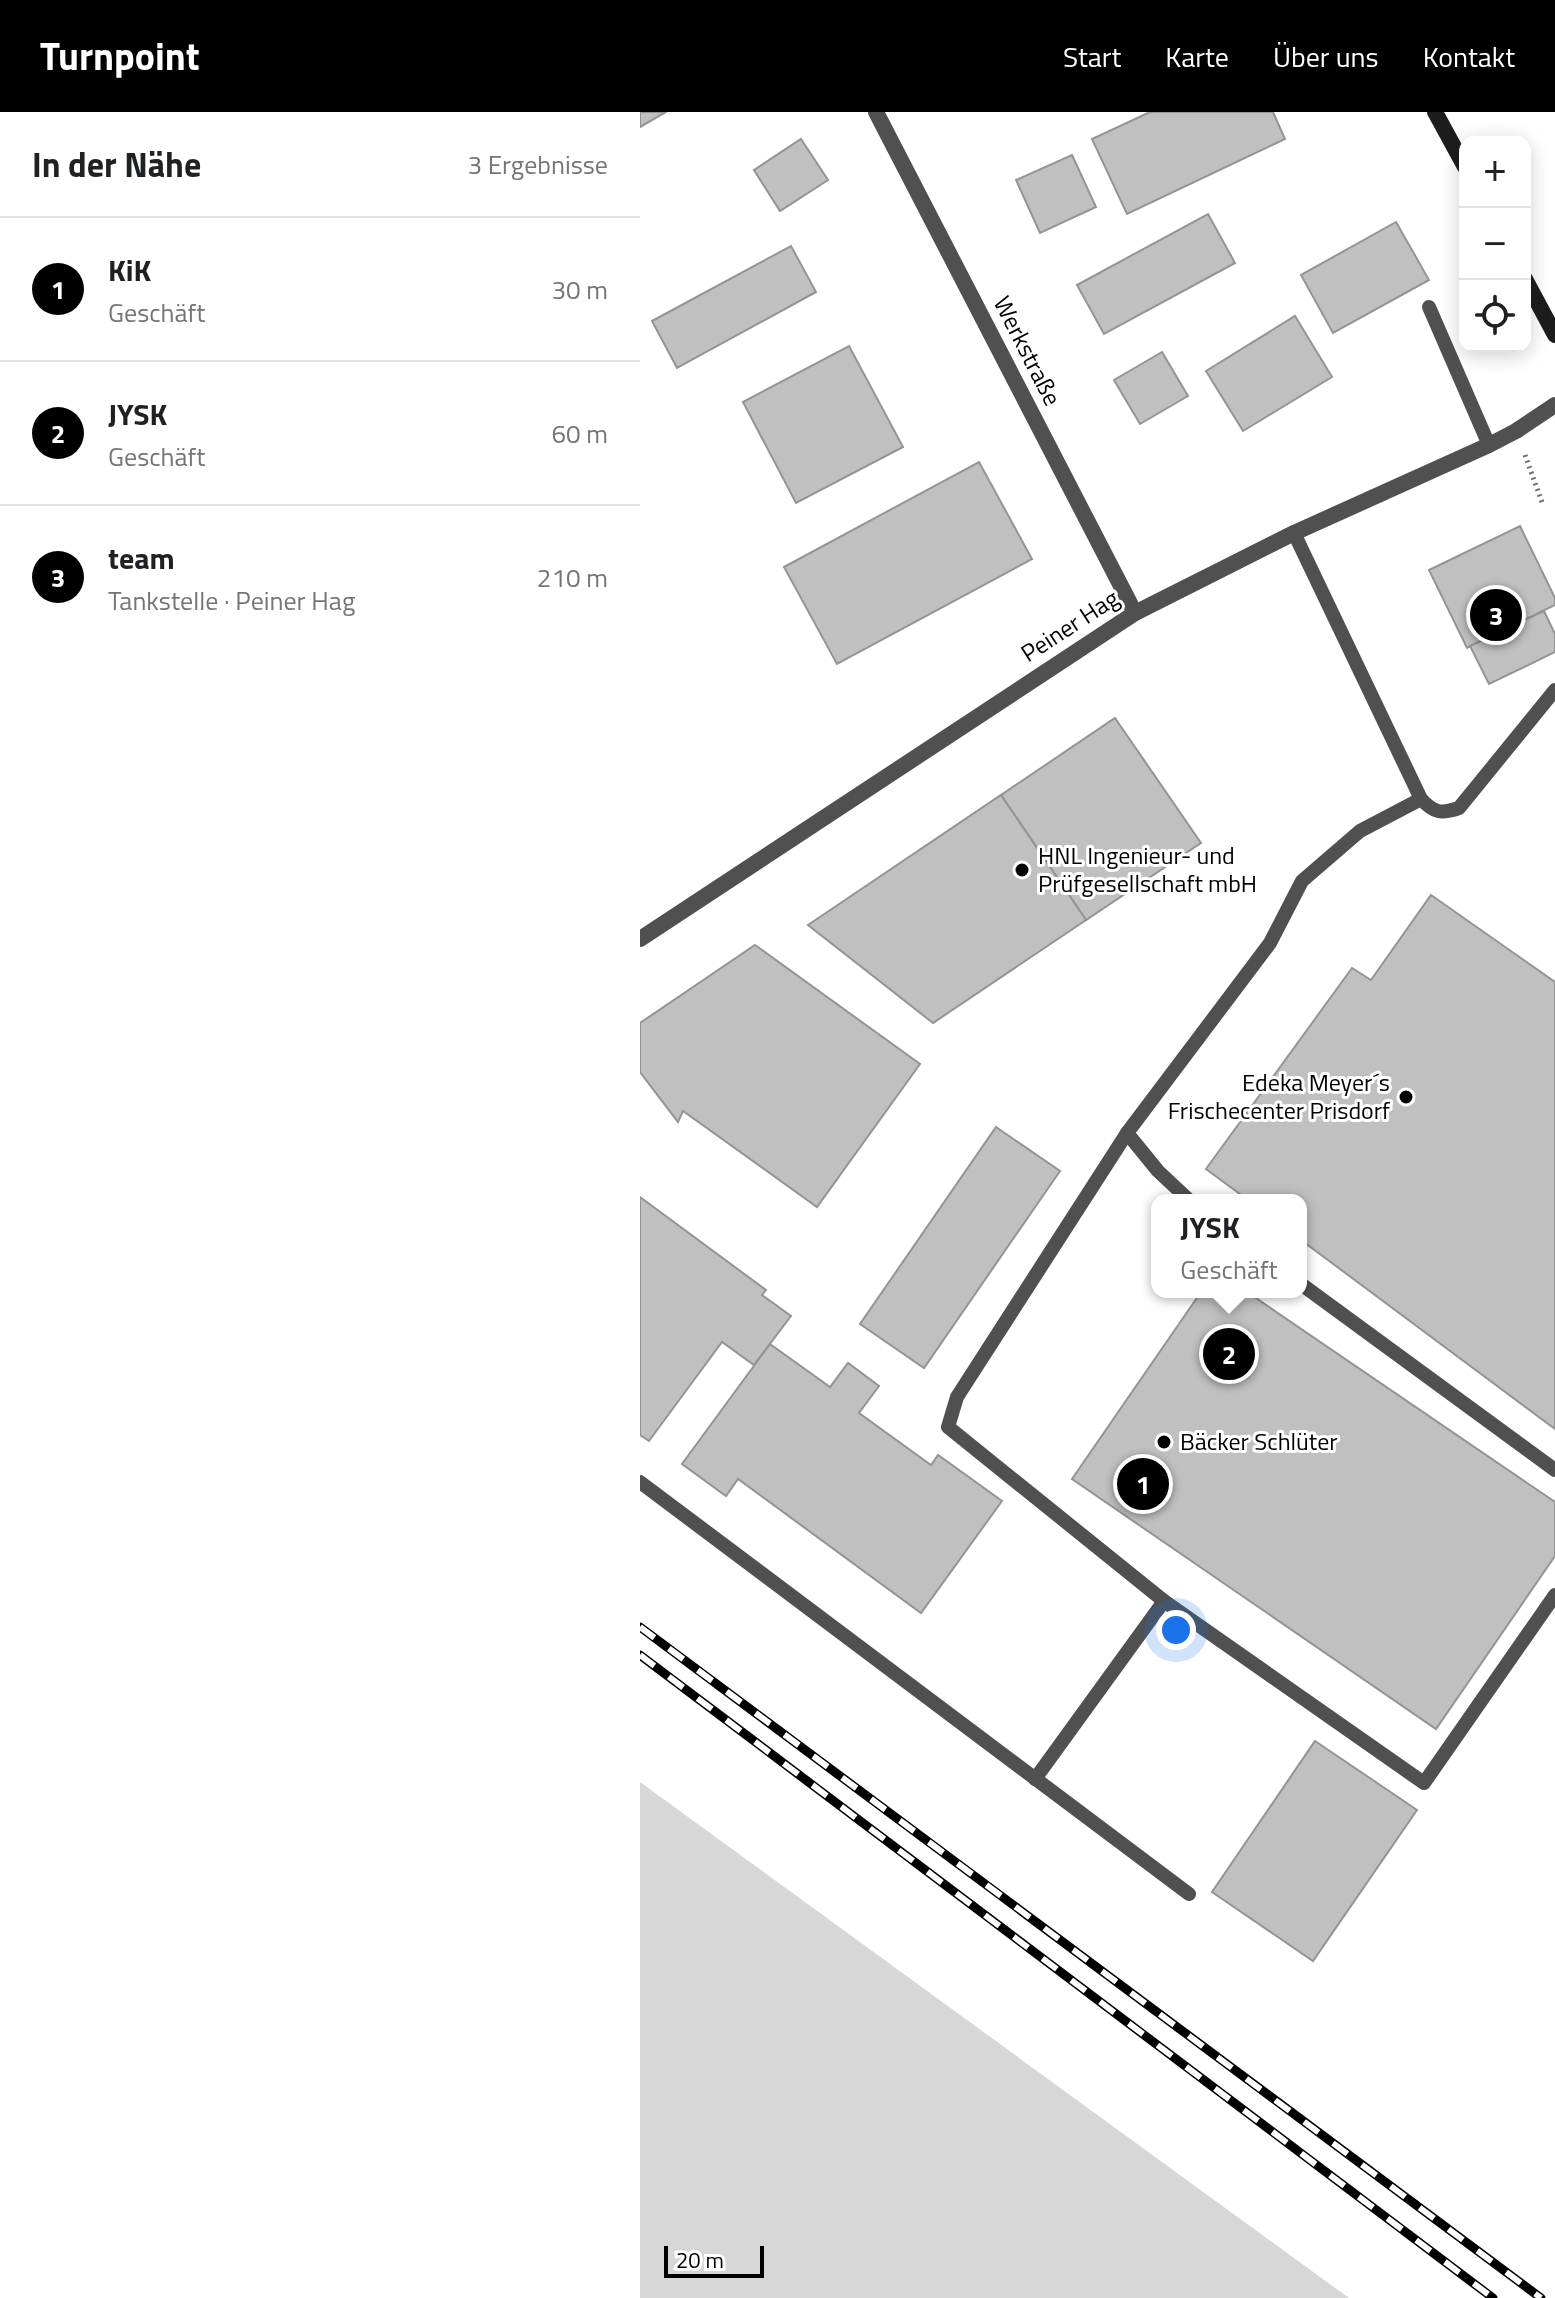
<!DOCTYPE html>
<html lang="de">
<meta charset="utf-8">
<style>
:root{--surface:#fff;--page:#f6f6f6;--text:#202124;--muted:#757577;--line:#e0e0e0;--accent:#000}
body{margin:0;font-family:"Titillium Web",sans-serif;background:var(--page);color:var(--text)}
.controls{position:absolute;right:24px;top:24px;display:grid;overflow:hidden;border-radius:16px;box-shadow:0 4px 20px #0003}
.controls button{width:72px;height:72px;display:grid;place-items:center;padding:0;border:0;border-bottom:2px solid var(--line);background:var(--surface);color:var(--text);font:40px sans-serif}
.scale{position:absolute;left:24px;bottom:20px;width:100px;box-sizing:border-box;padding-left:8px;border:4px solid #000;border-top:0;font-size:22px;line-height:28px;white-space:nowrap;color:#000;-webkit-text-stroke:6px #fff;paint-order:stroke}
.you{position:absolute;left:536px;top:1518px;width:28px;height:28px;margin:-20px;border:6px solid #fff;border-radius:50%;background:#1a73e8;box-shadow:0 0 0 12px #1a73e833}
.badge{display:grid;place-items:center;width:52px;height:52px;border-radius:50%;background:var(--accent);color:#fff;font-size:26px;font-weight:700}
.pin{position:absolute;translate:-50% -50%;border:4px solid #fff;box-shadow:0 2px 8px #0006}
.popup{position:absolute;left:511px;top:1082px;width:156px;height:104px;box-sizing:border-box;display:grid;place-content:center;border-radius:16px;background:var(--surface);filter:drop-shadow(0 2px 6px #0005);font-size:26px;white-space:nowrap;color:var(--muted)}
.popup b{font-size:30px;color:var(--text)}
.popup::after{content:'';position:absolute;left:50%;top:100%;margin-left:-16px;border:16px solid transparent;border-top-color:var(--surface)}
.list{margin:0;padding:0;list-style:none}
h2{display:flex;justify-content:space-between;align-items:center;height:104px;margin:0;padding:0 32px;font-size:34px}
h2 small{font-size:26px;font-weight:400;color:var(--muted)}
.list li{display:grid;grid-template-columns:52px 1fr auto;gap:24px;align-items:center;box-sizing:border-box;height:144px;padding:0 32px;border-top:2px solid var(--line)}
.list b{display:block;font-size:30px;white-space:nowrap}
.list p{margin:0;font-size:26px;white-space:nowrap;color:var(--muted)}
.list em{font-size:26px;font-style:normal;color:var(--muted)}
.icon{flex:none;width:44px;height:44px;fill:none;stroke:currentColor;stroke-width:2;stroke-linecap:round;stroke-linejoin:round}
.map{position:relative;flex:none;width:915px;height:2186px;overflow:hidden}
header{display:flex;align-items:center;gap:48px;box-sizing:border-box;height:112px;padding:0 40px;background:var(--accent);color:#fff}
header strong{font-size:38px}
nav{display:flex;gap:44px;margin-inline-start:auto;font-size:28px}
main{display:flex}
aside{flex:1;background:var(--surface)}
.map>svg:first-child{display:block}
</style>
<header>
<strong>Turnpoint</strong>
<nav><a>Start</a><a>Karte</a><a>Über uns</a><a>Kontakt</a></nav>
</header>
<main>
<aside>
<h2>In der Nähe<small>3 Ergebnisse</small></h2>
<ul class="list">
<li><span class="badge">1</span><div><b>KiK</b><p>Geschäft</p></div><em>30 m</em></li>
<li><span class="badge">2</span><div><b>JYSK</b><p>Geschäft</p></div><em>60 m</em></li>
<li><span class="badge">3</span><div><b>team</b><p>Tankstelle · Peiner Hag</p></div><em>210 m</em></li>
</ul>
</aside>
<div class="map">
<svg width="915" height="2186" viewBox="0 0 915 2186">
<rect width="100%" height="100%" fill="#fff"/>
<polygon fill="#d7d7d7" points="0,1670 709,2186 0,2186"/>
<g fill="#c0c0c0" stroke="#949494" stroke-width="2">
<polygon points="0,0 26,0 0,15"/>
<polygon points="510,0 633,0 645,27 487,102 452,27"/>
<polygon points="161,27 188,68 140,99 114,58"/>
<polygon points="432,43 456,95 400,121 376,68"/>
<polygon points="568,102 595,151 464,222 437,173"/>
<polygon points="756,110 789,168 693,221 661,163"/>
<polygon points="151,134 176,180 37,256 12,209"/>
<polygon points="655,204 692,265 603,319 566,259"/>
<polygon points="209,234 263,335 156,391 103,290"/>
<polygon points="522,240 548,284 500,312 474,268"/>
<polygon points="339,350 392,447 197,552 144,455"/>
<polygon points="880,414 915,486 915,493 827,536 789,458"/>
<polygon points="904,499 915,522 915,540 849,572 830,534"/>
<polygon points="475,606 561,731 446,808 361,683"/>
<polygon points="361,683 446,808 293,911 168,813"/>
<polygon points="791,783 915,870 915,1317 661,1128 661,1088 608,1088 566,1057 712,856 731,868"/>
<polygon points="115,833 280,952 177,1095 43,999 38,1010 0,960 0,911"/>
<polygon points="356,1015 420,1059 284,1256 220,1212"/>
<polygon points="0,1085 126,1178 122,1183 151,1204 114,1253 82,1230 9,1329 0,1323"/>
<polygon points="561,1180 607,1180 915,1390 915,1444 796,1617 432,1367"/>
<polygon points="130,1232 190,1275 208,1251 239,1274 219,1301 291,1353 298,1343 362,1389 281,1501 98,1367 86,1384 42,1352"/>
<polygon points="675,1629 777,1698 673,1849 572,1780"/>
</g>
<g fill="none" stroke-linecap="round" stroke-linejoin="round">
<polyline stroke="#727272" stroke-width="5" stroke-dasharray="2 4" stroke-linecap="butt" points="885,343 903,393"/>
<g stroke="#505050" stroke-width="14">
<polyline points="789,195 849,333"/>
<path d="M654,421L781,687C794,701 801,702 819,696L915,578"/>
<polyline points="781,687 720,719 662,769 630,831 487,1021 317,1285 308,1315 524,1489 784,1671 915,1483"/>
<polyline points="487,1021 518,1059 549,1088"/>
<polyline points="661,1172 915,1358"/>
<polyline points="0,1370 549,1782"/>
<polyline points="395,1667 524,1489"/>
</g>
<g stroke="#505050" stroke-width="16">
<polyline points="236,0 495,501"/>
<polyline points="0,827 495,501 654,421 849,333 876,319 915,293"/>
</g>
<g stroke="#1d1d1d" stroke-width="16">
<polyline points="795,0 825,55"/>
<polyline points="885,167 915,223"/>
</g>
<g stroke="#000" stroke-width="9">
<g id="rail">
<polyline points="0,1515 901,2186"/>
<polyline points="0,1543 853,2186"/>
</g>
</g>
<use href="#rail" stroke="#fff" stroke-width="6" stroke-dasharray="18" stroke-linecap="butt"/>
</g>
<g fill="#000" stroke="#fff" stroke-width="3">
<circle cx="382" cy="758" r="8"/>
<circle cx="766" cy="985" r="8"/>
<circle cx="524" cy="1330" r="8"/>
</g>
<g text-anchor="middle" stroke-width="6" stroke-linejoin="round" paint-order="stroke">
<g font-size="24" fill="#000" stroke="#fff">
<text transform="translate(387 239) rotate(63)" y="8">Werkstraße</text>
<text transform="translate(430 514) rotate(-33)" y="8">Peiner Hag</text>
</g>
<g font-size="24" fill="#000" stroke="#fff" text-anchor="start">
<text x="398" y="752">HNL Ingenieur- und<tspan x="398" dy="28">Prüfgesellschaft mbH</tspan></text>
<text x="750" y="979" text-anchor="end">Edeka Meyer´s<tspan x="750" dy="28">Frischecenter Prisdorf</tspan></text>
<text x="540" y="1338">Bäcker Schlüter</text>
</g>
</g>
</svg>
<div class="controls">
<button>+</button>
<button>−</button>
<button><svg class="icon" aria-label="locate" viewBox="0 0 24 24"><circle cx="12" cy="12" r="6"/><path d="M12 2v4M12 18v4M2 12h4M18 12h4"/></svg></button>
</div>
<div class="scale">20 m</div>
<div class="you"></div>
<div class="pin badge" style="left:503px;top:1372px">1</div>
<div class="pin badge" style="left:589px;top:1242px">2</div>
<div class="popup"><b>JYSK</b>Geschäft</div>
<div class="pin badge" style="left:856px;top:503px">3</div>
</div>
</main>
